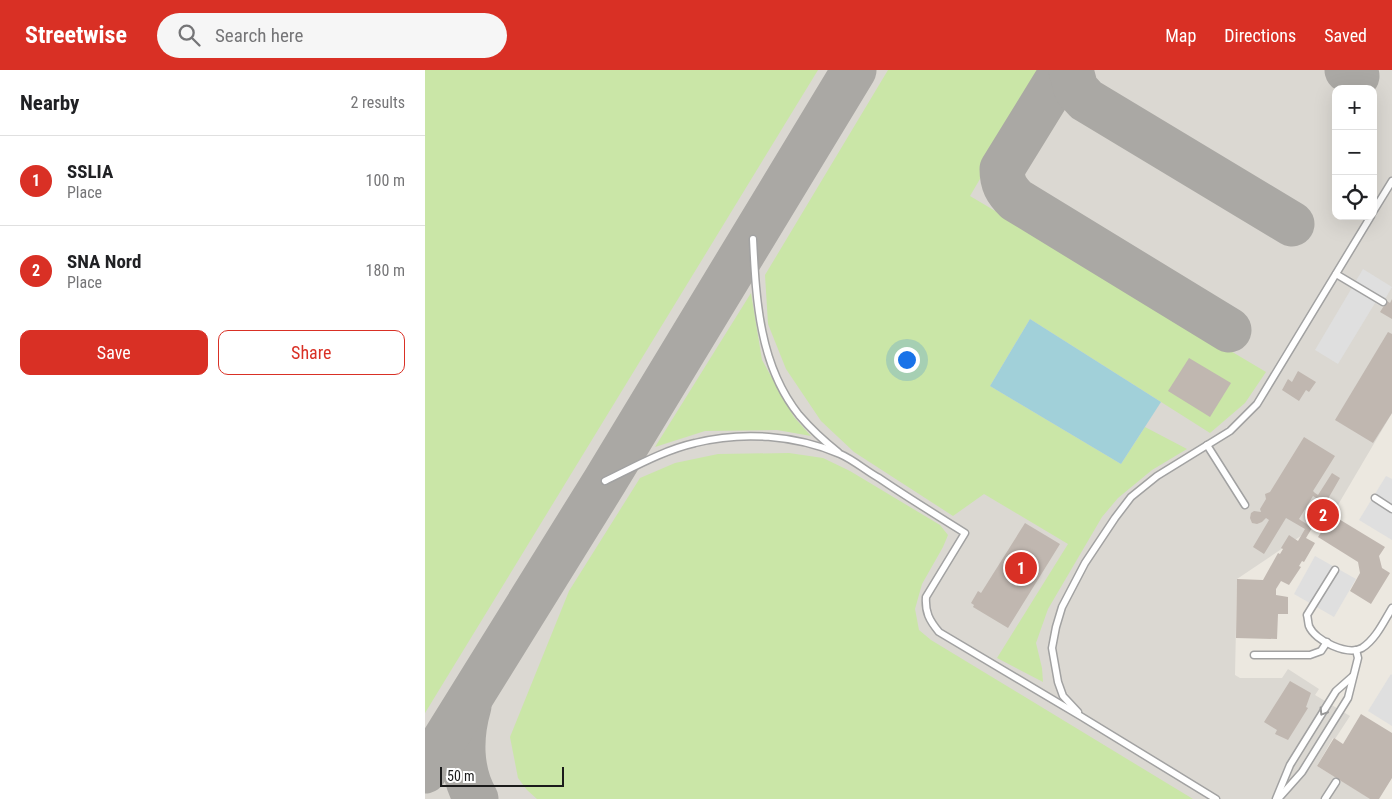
<!DOCTYPE html>
<meta charset="utf-8">
<style>
:root{--surface:#fff;--page:#f6f6f6;--text:#202124;--muted:#757577;--line:#e0e0e0;--accent:#d93025}
body{margin:0;font-family:"Roboto Condensed",sans-serif;background:var(--page);color:var(--text)}
.controls{position:absolute;right:15px;top:15px;display:grid;overflow:hidden;border-radius:10px;box-shadow:0 5px 20px #0002}
.controls button{width:45px;height:45px;display:grid;place-items:center;padding:0;border:0;border-bottom:1px solid var(--line);background:var(--surface);color:var(--text);font:25px sans-serif}
.scale{position:absolute;left:15px;bottom:12px;width:124px;box-sizing:border-box;padding-left:5px;border:2px solid #1b1b1b;border-top:0;font-size:14px;line-height:18px;white-space:nowrap;color:#1b1b1b;-webkit-text-stroke:4px #fff;paint-order:stroke}
.you{position:absolute;left:481px;top:289px;width:18px;height:18px;margin:-12px;border:4px solid #fff;border-radius:50%;background:#1a73e8;box-shadow:0 0 0 8px #1a73e833}
.badge{display:grid;place-items:center;width:32px;height:32px;border-radius:50%;background:var(--accent);color:#fff;font-size:16px;font-weight:700}
.pin{position:absolute;translate:-50% -50%;border:2px solid #fff;box-shadow:0 1px 5px #0006}
.list{margin:0;padding:0;list-style:none}
h2{display:flex;justify-content:space-between;align-items:center;height:65px;margin:0;padding:0 20px;font-size:21px}
h2 small{font-size:16px;font-weight:400;color:var(--muted)}
.list li{display:grid;grid-template-columns:32px 1fr auto;gap:15px;align-items:center;box-sizing:border-box;height:90px;padding:0 20px;border-top:1px solid var(--line)}
.list b{display:block;font-size:19px;white-space:nowrap}
.list p{margin:0;font-size:16px;white-space:nowrap;color:var(--muted)}
.list em{font-size:16px;font-style:normal;color:var(--muted)}
.actions{display:flex;gap:10px;padding:15px 20px}
.actions a{flex:1;padding:11px 0;border:1px solid var(--accent);border-radius:10px;text-align:center;font-size:18px;color:var(--accent)}
.actions .main{background:var(--accent);color:#fff}
.icon{flex:none;width:28px;height:28px;fill:none;stroke:currentColor;stroke-width:2;stroke-linecap:round;stroke-linejoin:round}
.map{position:relative;flex:none;width:967px;height:729px;overflow:hidden}
header{display:flex;align-items:center;gap:30px;box-sizing:border-box;height:70px;padding:0 25px;background:var(--accent);color:#fff}
header strong{font-size:24px}
nav{display:flex;gap:28px;margin-inline-start:auto;font-size:18px}
.search{width:350px;height:45px;background:var(--page);display:flex;align-items:center;gap:12px;box-sizing:border-box;padding:0 18px;border-radius:28px;color:var(--muted);font-size:19px}
main{display:flex}
aside{flex:1;background:var(--surface)}
.map>svg:first-child{display:block}
</style>
<header>
<strong>Streetwise</strong>
<div class="search"><svg class="icon" aria-label="search" viewBox="0 0 24 24"><circle cx="10" cy="10" r="6"/><path d="M15 15l6 6"/></svg>Search here</div>
<nav><a>Map</a><a>Directions</a><a>Saved</a></nav>
</header>
<main>
<aside>
<h2>Nearby<small>2 results</small></h2>
<ul class="list">
<li><span class="badge">1</span><div><b>SSLIA</b><p>Place</p></div><em>100 m</em></li>
<li><span class="badge">2</span><div><b>SNA Nord</b><p>Place</p></div><em>180 m</em></li>
</ul>
<div class="actions"><a class="main">Save</a><a>Share</a></div>
</aside>
<div class="map">
<svg width="967" height="729" viewBox="0 0 967 729">
<rect width="100%" height="100%" fill="#ece8e0"/>
<path fill="#dbd8d2" fill-rule="evenodd" d="M0,0H967V343L907,445L812,509L810,605L815,608H857L863,599L894,619L890,625L925,646L910,669L908,668L892,696L946,729H0ZM911,19H948V146H911Z"/>
<g fill="#cae6a7">
<polygon points="0,0 393,0 0,643"/>
<polygon points="463,0 619,0 545,126 841,302 820,333 785,363 605,249 565,316 696,394 720,357 762,379 727,400 693,428 677,447 623,539 611,573 617,598 618,612 572,588 643,474 559,424 528,446 429,382 396,351 361,299 343,254 340,205"/>
<polygon points="326,223 337,290 369,347 386,366 352,360 280,361 230,377"/>
<polygon points="364,383 398,388 425,401 515,455 523,465 518,477 497,514 490,539 494,560 506,570 768,729 112,729 102,720 93,708 85,667 144,521 215,408 250,393 293,384"/>
</g>
<g fill="#dfdfdf">
<polygon points="938,199 967,217 956,236 950,233 913,294 890,280"/>
<polygon points="961,406 967,409 967,470 934,450"/>
<polygon points="890,486 931,509 909,547 869,524"/>
<polygon points="966,604 967,605 967,656 943,641"/>
</g>
<polygon fill="#a1d0d9" points="605,249 736,332 696,394 565,316"/>
<g fill="none" stroke-linecap="round" stroke-linejoin="round">
<g stroke="#aaa8a4" stroke-width="45">
<path d="M638,0L577,99C577,113 581,120 591,130L804,260"/>
<polyline points="646,0 651,19 661,30 867,154"/>
<polyline points="922,0 932,6"/>
<path d="M44,636C35,667 35,701 51,729"/>
<polyline points="0,701 180,411 429,0"/>
</g>
</g>
<g fill="#c0b7b0">
<polygon points="967,229 967,249 955,242 962,231 965,233"/>
<polygon points="963,262 967,264 967,343 948,373 910,350"/>
<polygon points="764,288 806,313 785,347 743,321"/>
<polygon points="873,301 891,312 884,322 881,320 874,331 857,320 863,309 867,312"/>
<polygon points="879,367 910,386 888,421 890,423 893,425 907,403 915,408 900,434 888,426 874,449 883,455 894,437 960,477 954,486 957,498 965,503 946,534 925,521 935,503 933,492 893,467 899,458 890,453 881,468 890,473 879,492 877,491 874,496 876,497 864,515 856,511 851,519 851,525 863,527 863,544 853,544 852,569 811,568 812,509 838,510 853,483 855,484 858,479 856,478 864,465 873,471 880,459 861,448 839,484 828,477 844,450 841,448 837,452 832,454 827,453 825,448 826,443 829,441 836,442 835,439 841,429 840,424 845,422"/>
<polygon points="600,453 635,474 583,558 548,537 549,535 546,533 553,521 556,523"/>
<polygon points="865,611 886,623 881,637 883,638 863,670 850,664 852,660 839,652"/>
<polygon points="936,644 967,663 967,708 954,729 945,729 892,696 909,668 918,674"/>
</g>
<g fill="none" stroke-linecap="round" stroke-linejoin="round">
<g stroke="#a2a2a2" stroke-width="9">
<g id="lane">
<polyline points="948,142 967,111"/>
<path d="M328,169C331,229 334,295 374,345C386,359 399,371 413,382"/>
<polyline points="911,204 958,232"/>
<polyline points="782,375 820,435"/>
<path d="M180,411C209,397 239,380 270,373C318,361 370,365 415,384C429,390 441,401 454,408C482,427 511,445 540,463L501,527C500,542 504,550 514,562L657,647L791,729"/>
<polyline points="950,428 967,439"/>
<path d="M910,500L882,545C883,548 883,553 884,556C890,571 923,586 937,578C951,569 959,551 967,538"/>
<polyline points="829,585 885,585 896,581 902,572"/>
<polyline points="653,642 638,626 633,612 627,578 631,557 637,537 660,493 690,448 706,427 732,406 805,361 832,334 946,146"/>
<polyline points="851,729 865,695 911,621 928,606"/>
<polyline points="853,729 877,702 923,628 933,588 931,580"/>
<polyline points="900,729 911,712"/>
</g>
</g>
<use href="#lane" stroke="#fff" stroke-width="6"/>
</g>
<defs><path id="oneway-chevron" d="M-2-3.5L2.5 0L-2 3.5" fill="none" stroke-width="1.6" stroke-linecap="round" stroke-linejoin="round" transform="scale(1.25)"/></defs>
<use stroke="#989898" href="#oneway-chevron" transform="translate(898 642) rotate(122)"/>
</svg>
<div class="controls">
<button>+</button>
<button>−</button>
<button><svg class="icon" aria-label="locate" viewBox="0 0 24 24"><circle cx="12" cy="12" r="6"/><path d="M12 2v4M12 18v4M2 12h4M18 12h4"/></svg></button>
</div>
<div class="scale">50 m</div>
<div class="you"></div>
<div class="pin badge" style="left:596px;top:498px">1</div>
<div class="pin badge" style="left:898px;top:445px">2</div>
</div>
</main>
